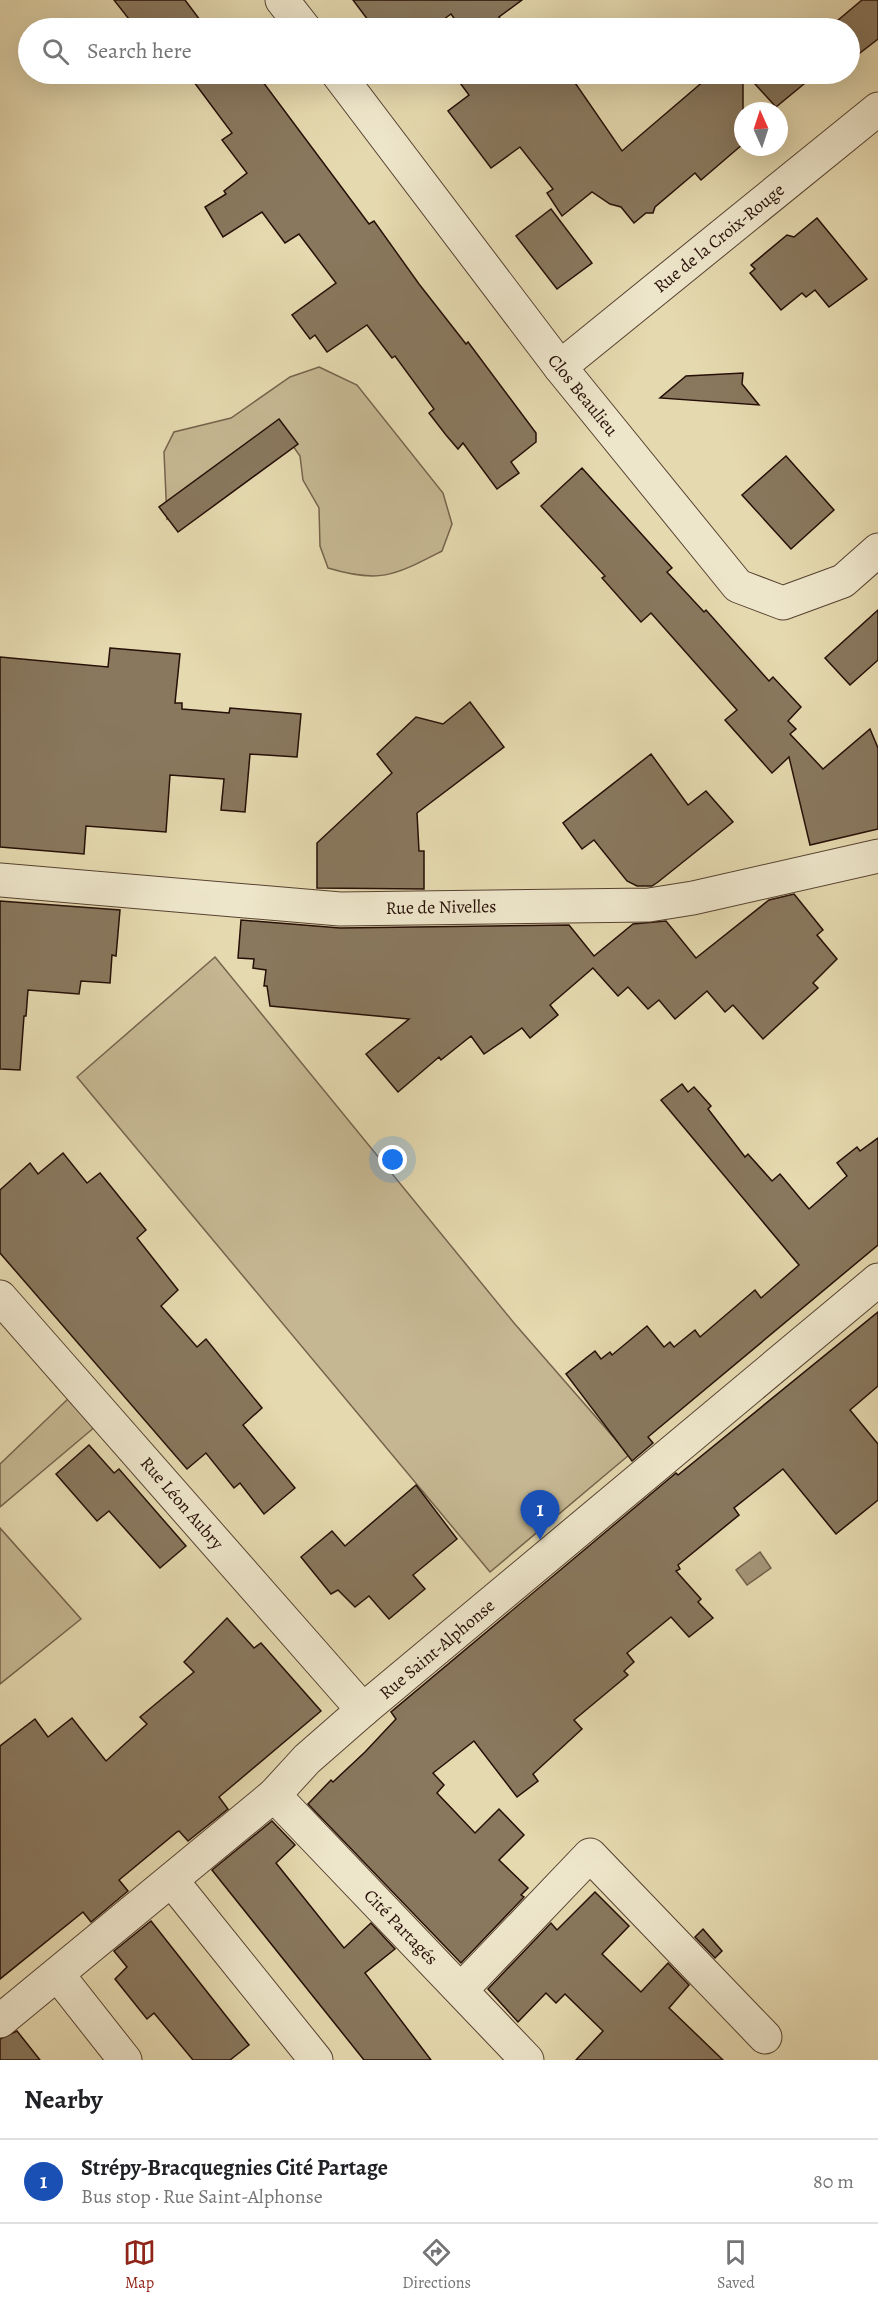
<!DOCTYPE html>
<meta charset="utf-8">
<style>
:root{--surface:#fff;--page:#f2f2f2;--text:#202124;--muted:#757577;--line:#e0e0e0;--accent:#8f2418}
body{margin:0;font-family:Alegreya,serif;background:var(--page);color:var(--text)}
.compass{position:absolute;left:734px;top:102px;width:54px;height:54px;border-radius:50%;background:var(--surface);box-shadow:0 6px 24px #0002;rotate:357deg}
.you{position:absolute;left:393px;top:1160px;width:21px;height:21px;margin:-15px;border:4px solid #fff;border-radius:50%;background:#1a73e8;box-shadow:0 0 0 9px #1a73e833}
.badge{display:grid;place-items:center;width:39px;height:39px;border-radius:50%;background:var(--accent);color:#fff;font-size:20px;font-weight:700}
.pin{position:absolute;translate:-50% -50px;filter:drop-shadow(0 2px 3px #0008)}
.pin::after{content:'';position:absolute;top:32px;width:21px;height:18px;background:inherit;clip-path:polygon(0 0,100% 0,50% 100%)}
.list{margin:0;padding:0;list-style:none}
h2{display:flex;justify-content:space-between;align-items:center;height:78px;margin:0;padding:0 24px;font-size:26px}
h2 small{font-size:20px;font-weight:400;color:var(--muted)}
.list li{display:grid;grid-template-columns:39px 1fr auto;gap:18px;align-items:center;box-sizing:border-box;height:84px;padding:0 24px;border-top:2px solid var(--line)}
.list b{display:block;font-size:22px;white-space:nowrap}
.list p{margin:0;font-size:20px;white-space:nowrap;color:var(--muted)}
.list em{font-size:20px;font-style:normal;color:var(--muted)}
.icon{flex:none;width:33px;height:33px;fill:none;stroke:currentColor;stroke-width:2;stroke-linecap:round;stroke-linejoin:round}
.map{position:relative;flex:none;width:878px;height:2060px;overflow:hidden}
.search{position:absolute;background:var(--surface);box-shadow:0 6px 24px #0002;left:18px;right:18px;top:18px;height:66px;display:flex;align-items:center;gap:15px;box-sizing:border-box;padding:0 21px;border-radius:33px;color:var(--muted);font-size:22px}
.sheet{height:162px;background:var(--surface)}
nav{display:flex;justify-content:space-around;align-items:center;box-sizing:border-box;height:84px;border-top:2px solid var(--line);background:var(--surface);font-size:16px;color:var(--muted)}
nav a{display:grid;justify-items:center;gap:3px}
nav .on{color:var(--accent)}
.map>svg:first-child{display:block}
</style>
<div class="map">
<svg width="878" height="2060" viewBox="0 0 878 2060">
<rect width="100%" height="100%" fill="#e5d9af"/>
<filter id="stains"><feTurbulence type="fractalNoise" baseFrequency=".00333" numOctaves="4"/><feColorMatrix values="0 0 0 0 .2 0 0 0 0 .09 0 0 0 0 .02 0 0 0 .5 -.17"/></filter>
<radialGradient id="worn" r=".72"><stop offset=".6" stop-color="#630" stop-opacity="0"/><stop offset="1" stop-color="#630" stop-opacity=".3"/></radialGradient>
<g fill="#c5b792" stroke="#76634c" stroke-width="1.5">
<path d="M319,367L357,385L443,493L452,524L442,551C395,575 381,584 328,568L320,546L319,508L303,480L300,456L286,436L167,519L164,452L174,432L231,418L290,377Z"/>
<polygon points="215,957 514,1323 629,1455 490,1572 77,1077"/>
<polygon points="71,1396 96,1426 0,1507 0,1464"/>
<polygon points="0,1528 81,1619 0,1684"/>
</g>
<polygon fill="#a49476" stroke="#725f4a" stroke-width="1.5" points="760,1552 771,1568 747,1585 736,1570"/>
<g fill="#89785e" stroke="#260f07" stroke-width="1.5">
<polygon points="114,0 185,0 206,28 136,28"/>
<polygon points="353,0 522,0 499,17 507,28 461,28 451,14 432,28 374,28"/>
<polygon points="862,0 878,0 878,39 856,56 849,49 849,28 833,28 831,26"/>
<polygon points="188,74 257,74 369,224 374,221 419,284 466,344 468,342 536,433 536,442 511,462 519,473 497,489 463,443 458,449 446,435 429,413 434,409 395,356 392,358 367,325 327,352 315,335 310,339 292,315 336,283 299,234 285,243 262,212 223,237 205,207 226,194 224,191 247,173 222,140 232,133"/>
<polygon points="459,74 569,74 622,151 712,74 743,74 743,144 701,180 695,173 655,207 653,213 646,213 634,223 621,207 610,204 592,192 562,216 547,193 553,189 520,147 491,168 448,111 469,95 455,76"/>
<polygon points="746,74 816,74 776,107"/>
<polygon points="551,209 592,263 557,289 516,236"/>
<polygon points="817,218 867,279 829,307 815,290 806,297 802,293 781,310 750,273 755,269 751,265 787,235 794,237"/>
<polygon points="743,373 742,384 759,405 660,398 686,376"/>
<polygon points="279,419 298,444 178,532 159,507"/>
<polygon points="786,456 834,510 791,549 742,495"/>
<polygon points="582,468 672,568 667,572 704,612 706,610 769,681 773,677 801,707 788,721 796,729 790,734 823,769 870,729 878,748 878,829 810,845 789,757 772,773 725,720 737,710 651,613 641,622 602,578 605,576 541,506"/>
<polygon points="878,610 878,660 850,685 825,658"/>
<polygon points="110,648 180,654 175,703 182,703 182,709 229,713 230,708 301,714 297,757 250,754 245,812 221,810 224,779 170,775 166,832 86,826 84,854 0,847 0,657 108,667"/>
<polygon points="470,702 504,747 417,813 419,851 424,851 424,889 317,888 317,843 392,773 377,754 416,717 443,724"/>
<polygon points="651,754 688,805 706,791 733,822 658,882 652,886 637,886 627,881 594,840 582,849 563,823"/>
<polygon points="794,894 823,930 817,935 837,959 813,983 818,988 763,1039 733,1005 725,1012 707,991 675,1019 659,1000 648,1009 628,987 618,996 593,968 550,1005 558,1015 530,1038 522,1028 484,1054 471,1036 441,1060 439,1057 398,1092 366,1054 409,1019 270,1006 267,986 264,986 266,970 253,968 254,959 238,958 241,920 340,928 569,925 594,956 633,924 666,921 696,958 769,900"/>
<polygon points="0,901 120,910 116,956 112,955 110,983 81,981 79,994 28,990 26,1016 24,1016 20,1070 0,1069"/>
<polygon points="682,1084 688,1092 694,1087 711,1106 708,1109 745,1157 748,1154 772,1181 780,1174 809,1209 847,1176 837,1163 857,1147 860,1151 878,1138 878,1245 648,1437 653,1443 632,1461 566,1374 595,1351 601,1359 610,1352 612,1355 647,1326 664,1347 670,1342 674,1347 695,1330 700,1337 755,1290 761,1298 799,1265 661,1100"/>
<polygon points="63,1153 87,1183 100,1173 146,1230 137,1238 178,1290 161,1306 197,1347 206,1339 262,1408 243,1425 295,1488 264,1514 240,1483 234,1488 206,1453 187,1469 0,1253 0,1190 30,1163 38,1174"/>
<polygon points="878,1312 878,1386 850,1410 878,1444 878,1500 836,1534 783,1469 734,1508 739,1515 678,1565 680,1569 676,1571 701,1599 698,1602 713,1618 689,1637 671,1617 627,1653 634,1662 624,1671 628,1675 574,1720 582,1729 533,1774 538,1781 517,1797 474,1741 433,1773 444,1785 437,1793 475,1833 499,1809 524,1835 499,1860 528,1888 521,1895 524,1897 461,1963 308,1804 331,1780 333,1782 365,1752 396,1719 391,1712 676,1473 678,1475"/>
<polygon points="89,1445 114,1473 119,1469 186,1546 160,1568 109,1511 97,1521 56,1474"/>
<polygon points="416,1485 457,1539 413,1575 425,1589 389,1619 369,1596 355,1607 338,1590 331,1594 301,1557 332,1531 345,1546"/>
<polygon points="227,1618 254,1648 261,1643 321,1711 219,1797 228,1809 188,1841 179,1831 177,1832 119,1880 128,1891 91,1922 83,1912 0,1979 0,1746 35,1719 48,1737 72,1718 106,1761 147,1724 140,1717 194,1672 184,1662"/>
<polygon points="272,1821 295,1845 276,1863 344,1948 371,1923 395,1949 365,1973 431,2060 364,2060 212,1870"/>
<polygon points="595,1892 629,1926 602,1954 641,1992 668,1963 689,1985 669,2008 723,2060 576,2060 603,2031 565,1994 556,2003 546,1993 518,2022 488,1989 551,1923 557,1930"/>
<polygon points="151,1921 249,2045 230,2060 193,2060 154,2013 147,2019 115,1979 127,1967 114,1951"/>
<polygon points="703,1929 722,1951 715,1958 695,1937"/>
<polygon points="17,2031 40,2060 0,2060 0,2039"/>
</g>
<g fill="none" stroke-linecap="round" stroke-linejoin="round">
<g stroke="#564231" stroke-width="35">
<g id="minor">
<polyline points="282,0 304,28"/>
<polyline points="338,74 560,367 738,586 783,603 843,581 878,550"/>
<polyline points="560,367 878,109"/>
<polyline points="0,880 340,909 649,905 693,898 878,856"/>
<polyline points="0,1297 363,1710"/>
<polyline points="274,1795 527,2060"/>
<polyline points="172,1881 316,2060"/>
<polyline points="58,1975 125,2060"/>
<polyline points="461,1990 590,1855 765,2037"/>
<polyline points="0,2021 274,1795 307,1759 363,1710 878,1280"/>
</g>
</g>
<use href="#minor" stroke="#eee6cb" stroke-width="33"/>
</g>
<g text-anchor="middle" stroke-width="4.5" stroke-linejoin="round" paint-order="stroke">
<g font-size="18" fill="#260f07" stroke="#eee6cb">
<text transform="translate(719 238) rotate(-39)" y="6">Rue de la Croix-Rouge</text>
<text transform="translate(583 395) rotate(51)" y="6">Clos Beaulieu</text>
<text transform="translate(441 907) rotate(-1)" y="6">Rue de Nivelles</text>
<text transform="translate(182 1503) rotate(49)" y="6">Rue Léon Aubry</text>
<text transform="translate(437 1649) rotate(-40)" y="6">Rue Saint-Alphonse</text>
<text transform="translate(401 1927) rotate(46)" y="6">Cité Partagés</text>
</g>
</g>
<rect width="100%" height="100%" filter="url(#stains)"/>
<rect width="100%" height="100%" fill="url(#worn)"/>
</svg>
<svg class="compass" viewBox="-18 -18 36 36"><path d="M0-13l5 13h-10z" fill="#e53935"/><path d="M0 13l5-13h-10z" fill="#757577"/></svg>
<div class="you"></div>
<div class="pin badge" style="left:540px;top:1540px;background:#1a4fb4">1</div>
<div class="search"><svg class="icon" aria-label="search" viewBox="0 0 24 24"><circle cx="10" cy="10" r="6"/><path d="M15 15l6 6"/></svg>Search here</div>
</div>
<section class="sheet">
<h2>Nearby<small></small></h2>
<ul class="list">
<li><span class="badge" style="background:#1a4fb4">1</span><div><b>Strépy-Bracquegnies Cité Partage</b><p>Bus stop · Rue Saint-Alphonse</p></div><em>80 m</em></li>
</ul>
</section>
<nav>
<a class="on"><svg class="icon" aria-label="map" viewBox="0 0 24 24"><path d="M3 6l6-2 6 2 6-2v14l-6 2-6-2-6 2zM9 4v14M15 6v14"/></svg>Map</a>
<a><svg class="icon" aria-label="directions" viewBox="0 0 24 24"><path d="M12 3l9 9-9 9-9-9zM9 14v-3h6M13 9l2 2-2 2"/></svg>Directions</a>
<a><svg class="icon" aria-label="saved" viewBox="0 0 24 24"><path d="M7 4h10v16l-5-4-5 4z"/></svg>Saved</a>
</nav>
